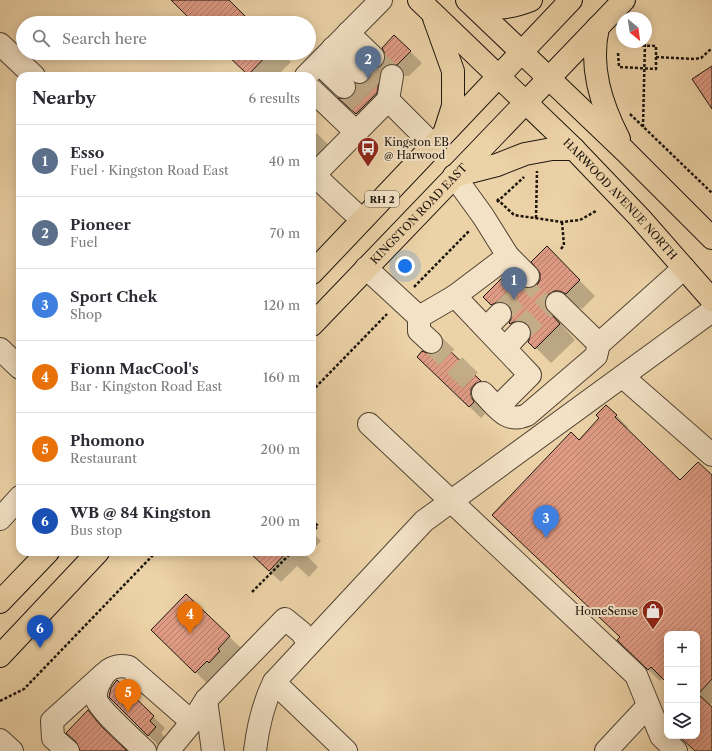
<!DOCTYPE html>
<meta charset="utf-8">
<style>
:root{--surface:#fff;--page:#f2f2f3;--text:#2b2b33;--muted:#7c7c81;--line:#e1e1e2;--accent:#1a73e8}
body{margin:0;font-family:"Libre Caslon Text",serif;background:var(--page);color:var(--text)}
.controls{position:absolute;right:12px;bottom:12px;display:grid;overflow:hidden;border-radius:8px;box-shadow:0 2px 10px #0003}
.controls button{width:36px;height:36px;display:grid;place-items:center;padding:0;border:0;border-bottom:1px solid var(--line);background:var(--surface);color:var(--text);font:20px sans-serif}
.compass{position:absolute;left:616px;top:12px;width:36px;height:36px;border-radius:50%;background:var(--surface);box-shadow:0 2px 10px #0003;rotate:151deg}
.you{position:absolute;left:405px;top:266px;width:14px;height:14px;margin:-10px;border:3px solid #fff;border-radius:50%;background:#1a73e8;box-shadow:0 0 0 6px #1a73e833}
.badge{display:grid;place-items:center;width:26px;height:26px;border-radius:50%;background:var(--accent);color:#fff;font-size:13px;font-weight:700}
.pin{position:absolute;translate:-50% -33px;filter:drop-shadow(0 1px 2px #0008)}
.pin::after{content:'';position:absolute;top:21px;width:14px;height:12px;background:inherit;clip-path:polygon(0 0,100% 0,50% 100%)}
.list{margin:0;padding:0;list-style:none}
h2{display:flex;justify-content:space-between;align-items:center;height:52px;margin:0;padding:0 16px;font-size:17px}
h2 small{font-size:13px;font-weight:400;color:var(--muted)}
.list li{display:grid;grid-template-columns:26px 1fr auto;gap:12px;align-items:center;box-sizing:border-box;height:72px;padding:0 16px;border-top:1px solid var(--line)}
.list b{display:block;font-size:15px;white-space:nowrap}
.list p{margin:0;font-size:13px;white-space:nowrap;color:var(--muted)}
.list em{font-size:13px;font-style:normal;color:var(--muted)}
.icon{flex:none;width:22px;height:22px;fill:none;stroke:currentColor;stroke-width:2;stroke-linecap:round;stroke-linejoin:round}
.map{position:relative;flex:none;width:712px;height:751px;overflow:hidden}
.search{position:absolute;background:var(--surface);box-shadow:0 2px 10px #0003;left:16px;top:16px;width:300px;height:44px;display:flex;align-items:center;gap:10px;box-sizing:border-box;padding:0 14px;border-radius:22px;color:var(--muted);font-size:15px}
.panel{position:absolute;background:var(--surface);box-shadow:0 2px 10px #0003;left:16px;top:72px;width:300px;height:484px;border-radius:12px}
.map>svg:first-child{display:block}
</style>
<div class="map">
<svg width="712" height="751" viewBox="0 0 712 751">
<defs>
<pattern id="building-hatch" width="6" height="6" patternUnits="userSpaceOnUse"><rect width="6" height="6" fill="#df9b84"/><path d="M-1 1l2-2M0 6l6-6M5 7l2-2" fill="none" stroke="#b47d6a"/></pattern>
</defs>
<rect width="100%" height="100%" fill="#ecd2a7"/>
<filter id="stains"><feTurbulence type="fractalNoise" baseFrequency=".005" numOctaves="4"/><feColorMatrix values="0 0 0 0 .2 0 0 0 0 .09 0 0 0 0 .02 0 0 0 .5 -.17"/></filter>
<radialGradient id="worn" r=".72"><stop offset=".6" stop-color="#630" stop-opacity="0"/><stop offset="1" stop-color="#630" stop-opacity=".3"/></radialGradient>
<g fill="#0003">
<polygon points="394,36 422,63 409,76 400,76 368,125 351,109 347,100 353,97 377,70 383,66"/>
<polygon points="226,53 282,53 291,62 277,76 250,76"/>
<polygon points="312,129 333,149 312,171"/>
<polygon points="547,248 595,296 582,309 577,306 570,306 560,316 560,323 575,340 551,363 529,341 532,336 526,339 510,323 513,317 507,320 484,297 524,289 531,289 537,286 541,280"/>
<polygon points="444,346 491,393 482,408 485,414 481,418 430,368 428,355 435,355 441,351"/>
<polygon points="616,415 628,427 626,429 680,481 712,477 712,703 709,706 712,708 712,751 696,751 681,736 697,736 697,634 667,634 667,682 663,678 660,681 630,652 621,638 579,441"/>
<polygon points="312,532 321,541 312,550"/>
<polygon points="249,552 310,552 307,556 318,567 309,577 297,566 281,582"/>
<polygon points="186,595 241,648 208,684 164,642"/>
<polygon points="117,682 165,728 161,733 167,740 160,747 114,701"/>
<polygon points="88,712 115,741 126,751 81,751"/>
</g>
<g fill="url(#building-hatch)" stroke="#1d150d">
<polygon points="171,0 229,0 252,23 194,23"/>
<polygon points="394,35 411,51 397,65 388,64 383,68 380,74 377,93 356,114 338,98 347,99 353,96 356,90 356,84 362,84 368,81 371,75 371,69 377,69 382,65 385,60 385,54 382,48"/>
<polygon points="225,53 269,53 248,75"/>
<polygon points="712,66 712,109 692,79"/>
<polygon points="547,246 580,280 566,294 560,291 554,291 548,295 545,300 545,307 560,324 535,349 528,342 531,335 531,330 528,324 521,321 516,321 510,324 509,323 512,317 512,311 509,305 503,302 497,302 491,305 483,297 506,274 524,288 531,288 537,285 540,280 540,273 531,262"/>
<polygon points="443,344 481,381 475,384 471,389 471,396 474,402 469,407 417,357 422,351 429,354 435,354 440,350"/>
<polygon points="606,405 617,415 615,417 680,480 698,462 712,475 712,679 698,694 712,707 712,751 695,751 679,736 697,736 697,634 667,634 667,683 651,667 648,670 646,668 617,640 620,637 492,515 571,432 579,440 599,418 596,415"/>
<polygon points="249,552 287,552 269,571"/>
<polygon points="186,594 230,636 218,649 220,651 209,663 207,661 195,673 151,630"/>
<polygon points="117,680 154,716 150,721 156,727 148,736 109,697 111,688"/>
<polygon points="88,710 101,726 127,751 80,751 76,742 66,733"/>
</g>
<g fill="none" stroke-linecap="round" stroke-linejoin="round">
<g stroke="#c3ac88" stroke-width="22" stroke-dasharray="22 11" stroke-linecap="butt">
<polyline points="373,57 392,76"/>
<polyline points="359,72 378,91"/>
<polyline points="344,87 364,106"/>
<polyline points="500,314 533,281"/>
<polyline points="519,333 553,300"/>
<polyline points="431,342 483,393"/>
</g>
<g stroke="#514434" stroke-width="24">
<g id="minor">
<polyline points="348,33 373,57"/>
<polyline points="0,44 34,76"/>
<polyline points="333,48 359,72"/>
<polyline points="319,63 344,87"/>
<polyline points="306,76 381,0"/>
<polyline points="312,90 356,132"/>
<polyline points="388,100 392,76"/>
<polyline points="454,176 483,216 508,256 455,296"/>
<polyline points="362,220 314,175 388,100 433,145"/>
<polyline points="508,256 528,276"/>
<polyline points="366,268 419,317 455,296 530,375 498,407"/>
<polyline points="557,303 599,344"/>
<polyline points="419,317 419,331 431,342"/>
<polyline points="486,328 500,314"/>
<polyline points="505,348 519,333"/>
<polyline points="0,349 20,368"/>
<polyline points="623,377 712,455"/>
<path d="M483,393C497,407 506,424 527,415L596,356L599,344L684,268"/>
<polyline points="369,424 636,675 661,736 676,751"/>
<polyline points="0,519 20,497"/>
<polyline points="274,682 346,751"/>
<polyline points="206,700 213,751"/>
<polyline points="0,740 12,751"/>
<polyline points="68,751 53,738 52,721 104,674"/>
<path d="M145,751C135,741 98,709 96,698C95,690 100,681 104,675C110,666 120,665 129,667L192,722"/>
<polyline points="168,751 192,722 206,700 285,619 301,632 309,643"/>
<path d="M255,751C258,726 263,704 274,682L424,521L712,311"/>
<polyline points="606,751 647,707"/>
</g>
</g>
<g stroke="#1d150d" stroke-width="24">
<g id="major">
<path id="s1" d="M419,0L574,149L640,218L712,300"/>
<polyline points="467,0 625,151 712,238"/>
<path d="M470,0C492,11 508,9 531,0"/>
<polyline points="434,18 453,71 453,106 445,131"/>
<path d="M598,27C589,67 601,104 619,139"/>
<polyline points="454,176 497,165 525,154 552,149 574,149"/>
<polyline points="312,273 571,0"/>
<path id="s2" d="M312,325L624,0"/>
<polyline points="0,602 48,552"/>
<polyline points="0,656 98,552"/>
</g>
</g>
<g stroke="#1d150d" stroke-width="2.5" stroke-dasharray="3 2" stroke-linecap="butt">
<polyline points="618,53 619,67 656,69 656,46 628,45"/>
<polyline points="656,57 694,59 701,58 712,48"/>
<polyline points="630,114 712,193"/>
<polyline points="643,127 645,42"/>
<polyline points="497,199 514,215 562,222 580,220 596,211"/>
<polyline points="497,202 524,177"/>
<polyline points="536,218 537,171"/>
<polyline points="561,249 564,245 562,222"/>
<polyline points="414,287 470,230"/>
<polyline points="312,391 387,314"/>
<polyline points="312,520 318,526 312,532"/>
<polyline points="252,592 292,552"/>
<polyline points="0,701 24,689 156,552"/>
</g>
<use href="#minor" stroke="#f3e2c6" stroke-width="22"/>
<use href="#major" stroke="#ecd2a7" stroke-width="22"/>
</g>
<defs>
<g id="bus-pin" transform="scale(1.15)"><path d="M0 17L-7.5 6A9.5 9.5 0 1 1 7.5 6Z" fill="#8f2418" stroke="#f3e2c6"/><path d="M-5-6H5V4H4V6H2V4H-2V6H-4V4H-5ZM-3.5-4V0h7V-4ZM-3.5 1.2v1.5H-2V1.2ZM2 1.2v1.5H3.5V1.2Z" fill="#fff"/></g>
<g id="shop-pin" transform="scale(1.15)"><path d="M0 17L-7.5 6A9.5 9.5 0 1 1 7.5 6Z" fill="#8f2418" stroke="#f3e2c6"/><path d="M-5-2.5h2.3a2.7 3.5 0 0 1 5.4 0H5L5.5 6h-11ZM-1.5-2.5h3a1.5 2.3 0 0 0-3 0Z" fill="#fff"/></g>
</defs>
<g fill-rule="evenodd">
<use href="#bus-pin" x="368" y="148"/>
<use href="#shop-pin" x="653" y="611"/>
</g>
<g text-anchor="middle" stroke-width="4" stroke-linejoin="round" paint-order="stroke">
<rect fill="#f3e2c6" stroke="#5d5244" stroke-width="1" x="365" y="191" width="34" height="16" rx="3"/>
<g font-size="10" font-weight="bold" fill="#1d150d">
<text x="382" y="203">RH 2</text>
</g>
<g font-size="11" fill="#1d150d" stroke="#f3e2c6" text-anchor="start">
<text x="384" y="146">Kingston EB<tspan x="384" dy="13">@ Harwood</tspan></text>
<text x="638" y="615" text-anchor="end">HomeSense</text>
</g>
<g font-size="11" fill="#1d150d" stroke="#f3e2c6">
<text dy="4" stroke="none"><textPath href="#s1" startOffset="283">HARWOOD AVENUE NORTH</textPath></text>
<text dy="4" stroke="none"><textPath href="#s2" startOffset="154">KINGSTON ROAD EAST</textPath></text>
</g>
</g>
<rect width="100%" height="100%" filter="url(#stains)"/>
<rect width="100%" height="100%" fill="url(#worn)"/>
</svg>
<div class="controls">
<button>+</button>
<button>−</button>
<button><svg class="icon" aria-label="layers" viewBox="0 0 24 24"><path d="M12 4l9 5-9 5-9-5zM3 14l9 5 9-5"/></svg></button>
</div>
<svg class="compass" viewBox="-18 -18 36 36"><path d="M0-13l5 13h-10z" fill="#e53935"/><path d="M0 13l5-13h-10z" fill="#7c7c81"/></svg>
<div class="you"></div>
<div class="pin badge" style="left:514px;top:300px;background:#5c6f8a">1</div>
<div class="pin badge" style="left:368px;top:79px;background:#5c6f8a">2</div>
<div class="pin badge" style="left:546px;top:538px;background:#3f7fe0">3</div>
<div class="pin badge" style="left:190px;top:634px;background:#e8710a">4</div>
<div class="pin badge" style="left:128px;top:712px;background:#e8710a">5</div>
<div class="pin badge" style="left:40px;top:648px;background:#1a4fb4">6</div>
<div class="search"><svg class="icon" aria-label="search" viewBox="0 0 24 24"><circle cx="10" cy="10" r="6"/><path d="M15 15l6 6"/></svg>Search here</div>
<section class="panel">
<h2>Nearby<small>6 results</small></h2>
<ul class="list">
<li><span class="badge" style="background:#5c6f8a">1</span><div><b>Esso</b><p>Fuel · Kingston Road East</p></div><em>40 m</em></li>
<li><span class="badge" style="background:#5c6f8a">2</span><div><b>Pioneer</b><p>Fuel</p></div><em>70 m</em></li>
<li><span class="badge" style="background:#3f7fe0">3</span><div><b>Sport Chek</b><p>Shop</p></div><em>120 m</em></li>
<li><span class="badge" style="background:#e8710a">4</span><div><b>Fionn MacCool's</b><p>Bar · Kingston Road East</p></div><em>160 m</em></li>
<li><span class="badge" style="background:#e8710a">5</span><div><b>Phomono</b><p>Restaurant</p></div><em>200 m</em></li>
<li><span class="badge" style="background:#1a4fb4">6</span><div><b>WB @ 84 Kingston</b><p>Bus stop</p></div><em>200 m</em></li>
</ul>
</section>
</div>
